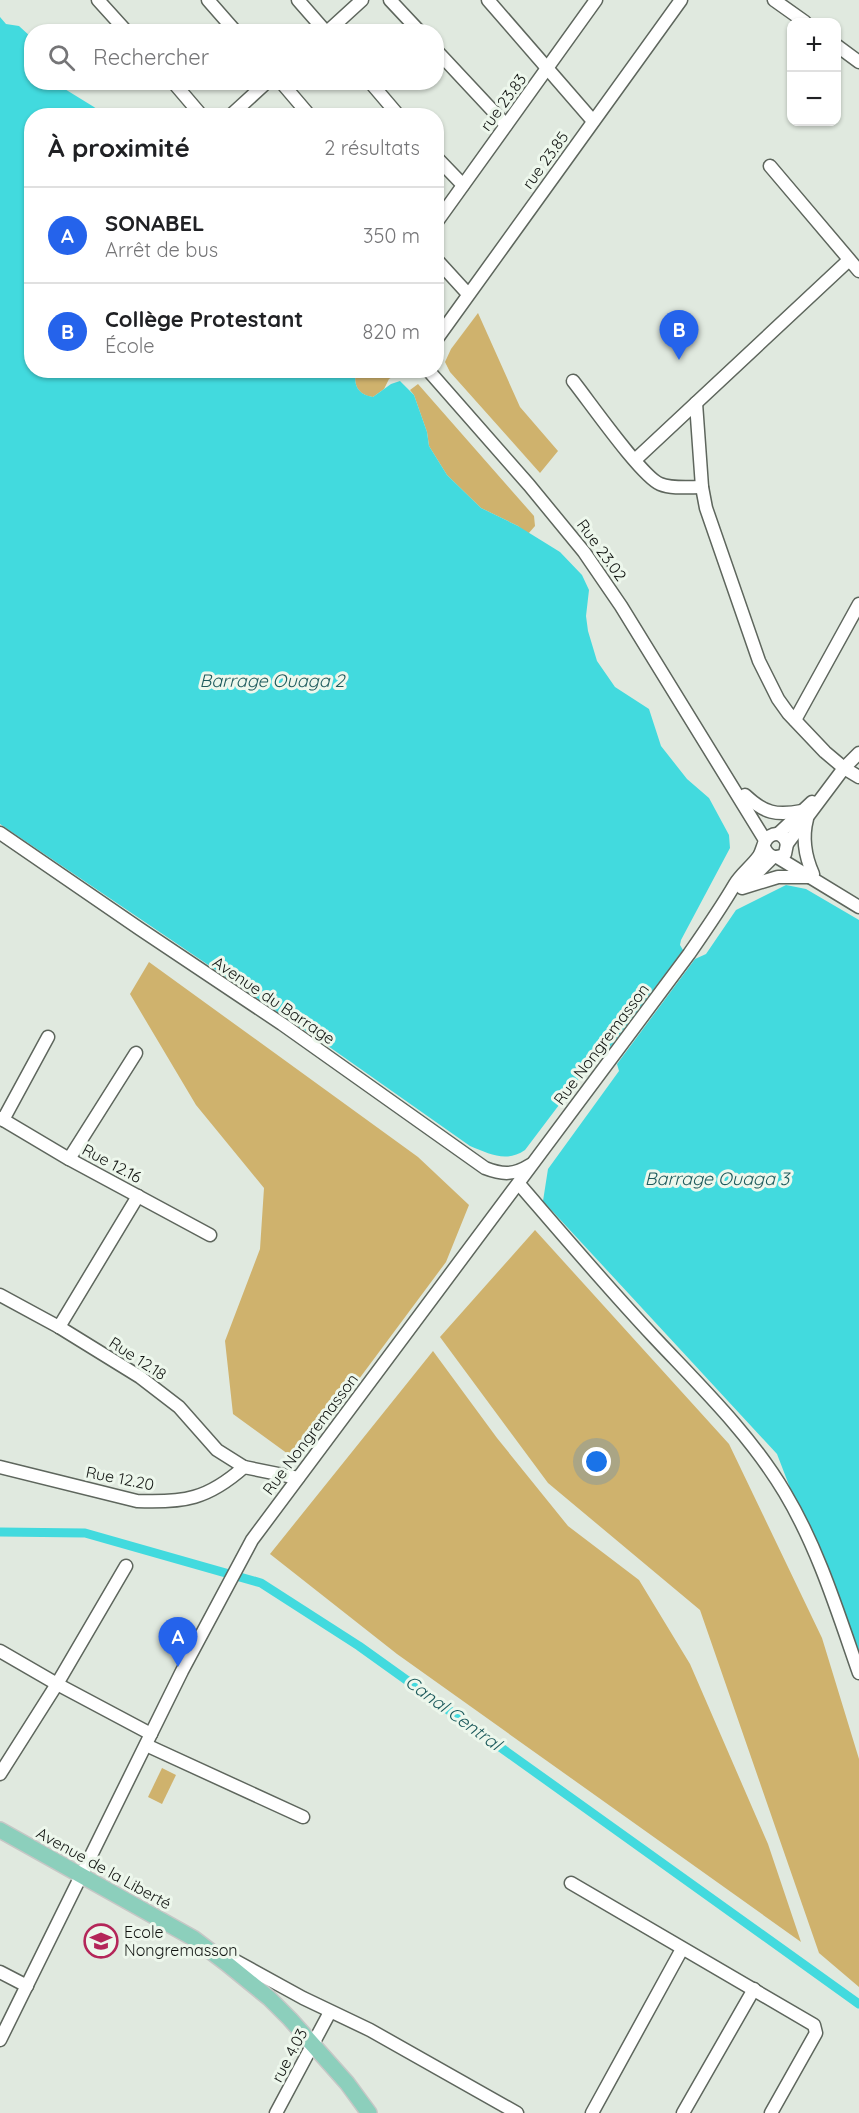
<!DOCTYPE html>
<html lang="fr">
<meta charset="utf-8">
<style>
:root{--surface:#fff;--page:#f6f6f6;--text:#202124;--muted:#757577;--line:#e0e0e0;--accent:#2563eb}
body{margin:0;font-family:Quicksand,sans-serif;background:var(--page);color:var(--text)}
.controls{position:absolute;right:18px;top:18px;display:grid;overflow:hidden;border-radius:12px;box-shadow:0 2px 4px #0004}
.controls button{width:54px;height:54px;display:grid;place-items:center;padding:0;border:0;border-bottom:2px solid var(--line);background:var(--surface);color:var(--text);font:30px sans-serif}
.you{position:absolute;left:597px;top:1462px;width:21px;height:21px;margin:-15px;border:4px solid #fff;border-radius:50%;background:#1a73e8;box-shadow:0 0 0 9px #1a73e833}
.badge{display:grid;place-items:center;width:39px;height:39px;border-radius:50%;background:var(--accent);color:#fff;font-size:20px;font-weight:700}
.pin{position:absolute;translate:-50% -50px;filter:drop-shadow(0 2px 3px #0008)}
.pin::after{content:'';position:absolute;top:32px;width:21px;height:18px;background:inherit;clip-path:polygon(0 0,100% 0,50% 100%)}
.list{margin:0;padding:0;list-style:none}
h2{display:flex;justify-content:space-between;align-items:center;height:78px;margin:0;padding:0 24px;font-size:26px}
h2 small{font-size:20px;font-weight:400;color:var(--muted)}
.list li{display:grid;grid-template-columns:39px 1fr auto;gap:18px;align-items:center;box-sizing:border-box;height:96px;padding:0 24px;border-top:2px solid var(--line)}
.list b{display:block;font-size:22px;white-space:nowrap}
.list p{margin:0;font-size:20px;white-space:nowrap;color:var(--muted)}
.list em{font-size:20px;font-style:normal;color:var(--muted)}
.icon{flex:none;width:33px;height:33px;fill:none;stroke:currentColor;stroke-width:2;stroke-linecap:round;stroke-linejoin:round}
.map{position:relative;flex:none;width:859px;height:2113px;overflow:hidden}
.search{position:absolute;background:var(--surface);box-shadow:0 2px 4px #0004;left:24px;top:24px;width:420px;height:66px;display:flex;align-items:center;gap:15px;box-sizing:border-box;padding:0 21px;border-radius:24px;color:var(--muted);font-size:22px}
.panel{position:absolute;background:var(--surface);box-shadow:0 2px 4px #0004;left:24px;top:108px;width:420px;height:270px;border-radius:24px}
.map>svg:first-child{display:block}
</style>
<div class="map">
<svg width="859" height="2113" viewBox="0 0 859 2113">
<rect width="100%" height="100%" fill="#e0e9df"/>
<g fill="#cfb26d">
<polygon points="478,313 520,407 558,451 540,473 450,372 445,362 451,349"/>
<path d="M356,371H402L389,379L384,389L373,397C358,395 353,385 356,371Z"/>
<polygon points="418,384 534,516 535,526 528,534 518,526 481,508 447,475 429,446 427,432 414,395 410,390"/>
<polygon points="149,962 418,1157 469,1205 446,1262 330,1418 288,1454 233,1414 225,1341 260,1249 264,1188 196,1105 130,994"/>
<polygon points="535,1230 729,1444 822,1638 859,1759 859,1987 819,1953 700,1610 548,1483 440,1337"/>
<polygon points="433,1351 497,1438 568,1526 639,1580 690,1664 768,1844 801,1942 397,1654 270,1554"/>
<polygon points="162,1768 176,1775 162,1804 148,1797"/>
</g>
<g fill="#42dade">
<path d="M0,17L6,24L19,26L31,37L32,82L55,83L94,107L104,115L32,116V370L356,371C353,385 358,395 373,397L391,384L400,381L414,395L427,432L429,446L447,475L481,508L518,526L560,552L582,575L589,590L586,616L588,631L597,661L615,687L649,709L661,746L687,779L709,798L729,835L730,848L681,940L680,945L683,950L605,1054L599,1052L525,1150C506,1163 490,1154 470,1146L328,1046L0,824Z"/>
<polygon points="786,885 806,889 859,920 859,1667 777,1454 543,1201 548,1169 619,1071 617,1064 695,959 706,954 736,910"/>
</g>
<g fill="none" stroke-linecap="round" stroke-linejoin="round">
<polyline stroke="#42dade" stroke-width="9" points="0,1532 85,1533 261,1583 359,1646 859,2004"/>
<g stroke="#5e665d" stroke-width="15">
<g id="minor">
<polyline points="98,0 127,32"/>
<polyline points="208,0 236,32"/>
<polyline points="298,0 326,32"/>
<polyline points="390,0 420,32"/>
<polyline points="488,0 593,121"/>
<polyline points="774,0 805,22"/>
<polyline points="327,32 362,0"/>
<polyline points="836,45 859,62"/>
<polyline points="436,50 506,125"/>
<polyline points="173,82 202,116"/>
<polyline points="281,82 310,116"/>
<polyline points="370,82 399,116"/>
<polyline points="230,116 267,82"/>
<polyline points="436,157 463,185"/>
<polyline points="770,166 859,271"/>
<polyline points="436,223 596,0"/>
<polyline points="436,259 468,294"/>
<polyline points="436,340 681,0"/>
<polyline points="428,370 529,485 584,552 621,606 765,840"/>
<path d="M573,381C589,401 641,476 660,484C672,489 689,487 702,487"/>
<polyline points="696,403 702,487 706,508 759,661 778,699 788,713 825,752 844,768 859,777"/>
<polyline points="635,460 849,260"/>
<polyline points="795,720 859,604"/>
<path d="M745,795C764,813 776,816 802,811"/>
<path d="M807,819C802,838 805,856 813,874"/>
<path d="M0,833L140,929L282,1024L485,1168C503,1175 514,1175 530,1165"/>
<polyline points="778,834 812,802"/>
<path d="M764,847C768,857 776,860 785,854L787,844L844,768L859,753"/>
<polyline points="777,857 859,907"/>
<polyline points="746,884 773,857"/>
<polyline points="742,888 778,877 808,877"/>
<polyline points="0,1118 69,1159 210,1235"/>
<polyline points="3,1120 48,1037"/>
<polyline points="69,1159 136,1053"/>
<path d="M519,1184C563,1235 607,1287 654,1337C700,1386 750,1434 785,1493C818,1548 838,1613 859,1673"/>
<polyline points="0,1295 59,1327 140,1377 179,1407 217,1450 244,1467"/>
<polyline points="59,1327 138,1196"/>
<path d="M0,1467L137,1501C184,1503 208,1499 244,1467L298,1478"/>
<polyline points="0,1651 57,1684 151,1734"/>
<polyline points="146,1745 303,1817"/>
<polyline points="0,1774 57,1684 126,1566"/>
<polyline points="571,1883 814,2025 816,2033 771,2113"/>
<polyline points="223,1954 303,1998 370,2030 517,2113"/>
<polyline points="0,1972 27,1986"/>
<path d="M0,2040L182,1671L252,1540L689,954C705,931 721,908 735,884C741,874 752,866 759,856C763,850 763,840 770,836C778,831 785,836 787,844"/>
<polyline points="276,2113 330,2012"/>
<polyline points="592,2113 682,1949"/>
<polyline points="683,2113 754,1989"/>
</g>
</g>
<g stroke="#c6c7c6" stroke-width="18">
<polyline id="major" points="0,1830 193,1938 226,1963 269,1998 290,2019 347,2083 369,2113"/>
</g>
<use href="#minor" stroke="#fff" stroke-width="12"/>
<use href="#major" stroke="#8ccfbc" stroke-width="15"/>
</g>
<defs>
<g id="school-ring" transform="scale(1.725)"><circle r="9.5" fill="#edf7ec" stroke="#b42659" stroke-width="1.5"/><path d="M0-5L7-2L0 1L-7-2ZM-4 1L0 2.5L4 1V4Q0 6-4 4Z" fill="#b42659"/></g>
</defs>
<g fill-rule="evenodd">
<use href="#school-ring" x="101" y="1941"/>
</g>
<g text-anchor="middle" stroke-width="6" stroke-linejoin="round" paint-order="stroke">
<g font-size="16" fill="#121512" stroke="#edf7ec">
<text transform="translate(503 102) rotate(-54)" y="6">rue 23.83</text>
<text transform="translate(545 160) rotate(-54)" y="6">rue 23.85</text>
<text transform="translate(602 550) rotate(54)" y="6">Rue 23.02</text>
<text transform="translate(274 1000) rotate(34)" y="6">Avenue du Barrage</text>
<text transform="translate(601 1044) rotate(-53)" y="6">Rue Nongremasson</text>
<text transform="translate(112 1163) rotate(28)" y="6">Rue 12.16</text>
<text transform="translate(138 1358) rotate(33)" y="6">Rue 12.18</text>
<text transform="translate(310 1434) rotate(-53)" y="6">Rue Nongremasson</text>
<text transform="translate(120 1478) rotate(11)" y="6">Rue 12.20</text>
<text transform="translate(104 1868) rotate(29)" y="6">Avenue de la Liberté</text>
<text transform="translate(289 2055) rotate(-62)" y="6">rue 4.03</text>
</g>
<g font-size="16" fill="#121512" stroke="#edf7ec" text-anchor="start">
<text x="124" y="1938">Ecole<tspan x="124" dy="18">Nongremasson</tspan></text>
</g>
<g font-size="18" font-style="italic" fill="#1d5a5c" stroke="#edf7ec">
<text x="272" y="687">Barrage Ouaga 2</text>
<text x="717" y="1185">Barrage Ouaga 3</text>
<text transform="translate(453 1713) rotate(36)" y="6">Canal Central</text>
</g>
</g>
</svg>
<div class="controls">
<button>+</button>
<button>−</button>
</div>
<div class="you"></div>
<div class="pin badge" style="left:178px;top:1667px">A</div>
<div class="pin badge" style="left:679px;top:360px">B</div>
<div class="search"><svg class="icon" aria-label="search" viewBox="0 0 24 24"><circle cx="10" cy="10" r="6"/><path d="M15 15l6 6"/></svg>Rechercher</div>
<section class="panel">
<h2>À proximité<small>2 résultats</small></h2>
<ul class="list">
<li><span class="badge">A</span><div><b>SONABEL</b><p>Arrêt de bus</p></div><em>350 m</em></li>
<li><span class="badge">B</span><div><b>Collège Protestant</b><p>École</p></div><em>820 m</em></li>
</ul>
</section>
</div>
